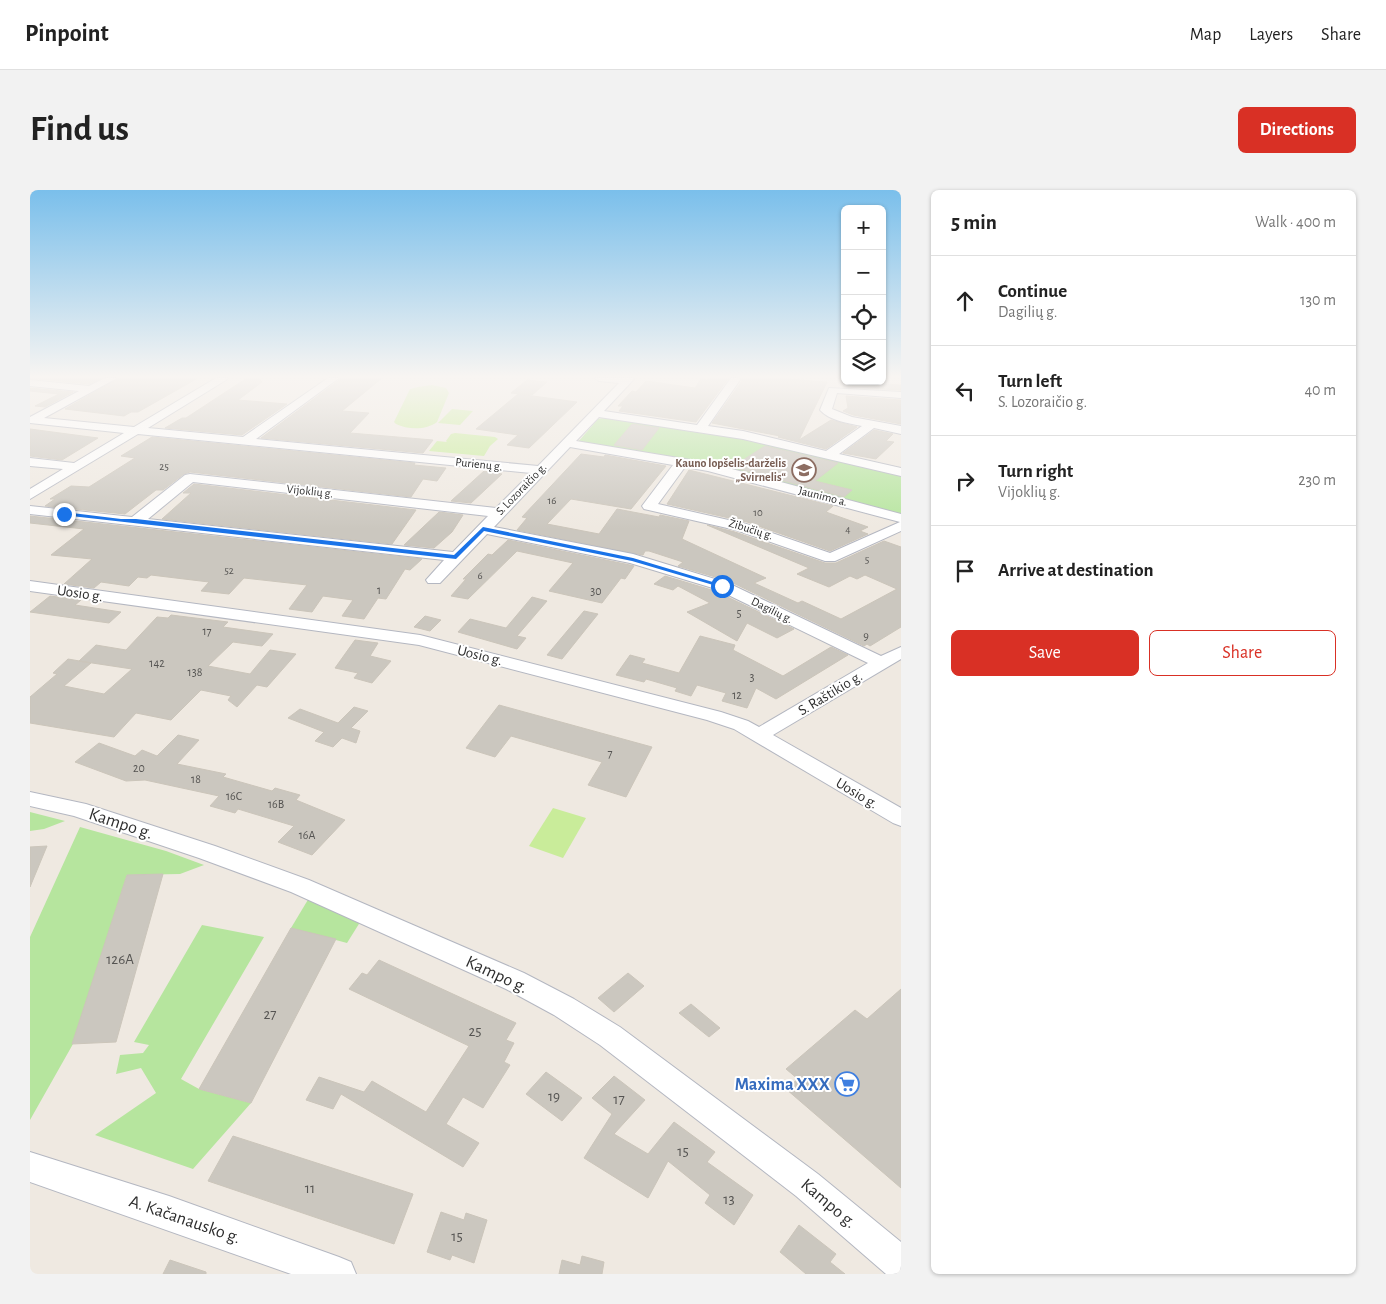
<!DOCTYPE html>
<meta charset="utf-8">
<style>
:root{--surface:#fff;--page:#f2f2f2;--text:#222;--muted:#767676;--line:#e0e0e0;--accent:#d93025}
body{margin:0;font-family:"Alegreya Sans",sans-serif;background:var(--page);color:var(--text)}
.controls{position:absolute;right:15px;top:15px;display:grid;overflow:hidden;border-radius:8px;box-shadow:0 1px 4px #0004}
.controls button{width:45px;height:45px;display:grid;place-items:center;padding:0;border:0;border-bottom:1px solid var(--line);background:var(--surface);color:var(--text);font:25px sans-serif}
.stop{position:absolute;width:15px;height:15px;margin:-11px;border:4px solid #1a73e8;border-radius:50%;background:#fff}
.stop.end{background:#1a73e8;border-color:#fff;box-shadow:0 1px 5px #0008}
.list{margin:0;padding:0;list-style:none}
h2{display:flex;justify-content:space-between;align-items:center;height:65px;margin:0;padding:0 20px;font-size:21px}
h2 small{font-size:16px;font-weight:400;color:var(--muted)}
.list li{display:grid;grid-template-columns:32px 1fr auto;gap:15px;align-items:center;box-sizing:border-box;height:90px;padding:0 20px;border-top:1px solid var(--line)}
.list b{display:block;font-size:19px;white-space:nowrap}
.list p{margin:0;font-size:16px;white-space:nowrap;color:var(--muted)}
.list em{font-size:16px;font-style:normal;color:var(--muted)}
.actions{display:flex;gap:10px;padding:15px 20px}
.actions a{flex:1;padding:11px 0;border:1px solid var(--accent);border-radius:8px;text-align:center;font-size:18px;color:var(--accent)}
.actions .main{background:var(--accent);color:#fff}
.icon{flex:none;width:28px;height:28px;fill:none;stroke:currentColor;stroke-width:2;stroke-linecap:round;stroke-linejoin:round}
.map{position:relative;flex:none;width:871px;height:1084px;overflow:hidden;border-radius:8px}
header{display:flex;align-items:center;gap:30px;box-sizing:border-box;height:70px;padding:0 25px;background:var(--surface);border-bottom:1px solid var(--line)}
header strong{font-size:24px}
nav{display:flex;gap:28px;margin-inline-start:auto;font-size:18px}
.intro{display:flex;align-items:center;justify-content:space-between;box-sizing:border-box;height:120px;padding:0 30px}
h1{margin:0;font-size:35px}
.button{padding:12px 22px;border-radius:8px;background:var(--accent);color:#fff;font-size:18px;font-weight:700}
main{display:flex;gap:30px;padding:0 30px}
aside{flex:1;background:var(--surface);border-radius:8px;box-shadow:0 1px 4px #0004}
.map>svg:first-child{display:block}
</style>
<header>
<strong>Pinpoint</strong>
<nav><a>Map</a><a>Layers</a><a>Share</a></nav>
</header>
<div class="intro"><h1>Find us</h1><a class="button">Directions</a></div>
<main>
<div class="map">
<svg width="871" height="1084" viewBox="0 0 871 1084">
<rect width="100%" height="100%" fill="#efe9e1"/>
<g fill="#b6e59e">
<polygon points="577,227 713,247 871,285 871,325 548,252 568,229"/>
<polygon points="0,622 35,631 14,639 0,641"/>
<polygon points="50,637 136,661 174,675 150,684 97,685 43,854 0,930 0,747"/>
<polygon points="279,708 332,729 317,753 261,738"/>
<polygon points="172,735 234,747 151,889 169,899 221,913 163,979 65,945 126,903 111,878 86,884 90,865 113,863 119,855 104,852"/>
</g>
<g fill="#c9ec9a">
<path d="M402,195L416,198L419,203L407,232C397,240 378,240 366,234L364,232L380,199L388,197Z"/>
<polygon points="422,219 443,221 430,235 408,233"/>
<polygon points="425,243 465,247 468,249 460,256 454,266 399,261 407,251 417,252 416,251 421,244"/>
<polygon points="523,618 556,628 533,668 499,656"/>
</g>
<g fill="#cbc7bf" stroke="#cbc5ba">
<polygon points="0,188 72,188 59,194"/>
<polygon points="89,188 168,188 108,222 101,222 94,226 35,219"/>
<polygon points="217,188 229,188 232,192 208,210 257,214 212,245 135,238 152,228 156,228"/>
<polygon points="312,188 352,188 312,221 339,223 320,243 403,250 393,263 231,248"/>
<polygon points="679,188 698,189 666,232 589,221 593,216 588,216 602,201 606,202 616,191 665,198 671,189 677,190"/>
<polygon points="711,188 743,188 797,192 769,250 801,230 827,237 796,259 748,247 750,246 682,233 712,191"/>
<polygon points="497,190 517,192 502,205 481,203"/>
<polygon points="813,192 871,195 871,200 814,197"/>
<polygon points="0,198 43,202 15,217 5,216 29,204 0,201"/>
<polygon points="488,204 547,212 499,258 477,255 488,245 446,239"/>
<polygon points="816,206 871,210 871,234 823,225 813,221 818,218"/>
<polygon points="602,234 629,238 612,260 584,255"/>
<polygon points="0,239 68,248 32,270 0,266"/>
<polygon points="844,240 863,244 856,251 864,252 846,269 813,263"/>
<polygon points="122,247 385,273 384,275 416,278 407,291 393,289 381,307 160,282 154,284 133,300 126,300 95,324 15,316 25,309 20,309 41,296 59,297 105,268 91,266"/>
<polygon points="735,256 808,273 785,291 822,300 814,307 702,277"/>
<polygon points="551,264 574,267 575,265 636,276 601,319 541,309 517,334 569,344 587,319 629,327 630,325 659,331 652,349 736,388 724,393 768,413 772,411 811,429 867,399 835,385 827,389 820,386 799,397 767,384 779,378 677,335 705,342 795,373 806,373 854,351 871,357 871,437 840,456 837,454 834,456 699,391 648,376 653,372 619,361 615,361 613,365 487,340 497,328 492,327"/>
<polygon points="659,280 803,316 796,322 838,337 830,341 838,344 800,361 717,332 637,314"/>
<polygon points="454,281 472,284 441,313 421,311"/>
<polygon points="164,294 386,320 362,354 132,329 161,303 153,303"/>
<polygon points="409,322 433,325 422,342 404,358 374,355"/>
<polygon points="0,326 392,369 380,380 375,379 356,409 348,408 334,429 312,426 323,410 293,406 282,422 259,419 277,395 214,388 199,404 171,401 179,392 121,385 117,388 108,387 99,396 71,392 64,398 34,394 62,369 21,365 54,339 0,333"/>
<polygon points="478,350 600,375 604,376 595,389 591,388 572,413 519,401 543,373 487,361 438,409 421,406 436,389 433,389 458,364 462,365"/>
<polygon points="635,386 685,401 764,439 747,448 717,433 707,451 657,422 680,413 648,396 643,400 624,394"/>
<polygon points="20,406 51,410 45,415 91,422 79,433 0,422"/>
<polygon points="502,407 517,411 487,446 496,448 487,459 428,442 440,429 476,438"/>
<polygon points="554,421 568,424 532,469 517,465"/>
<polygon points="141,425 198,432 193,437 243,444 232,456 203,452 178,476 220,484 240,460 266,464 237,497 227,495 207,517 198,510 201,506 171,500 141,530 106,523 84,547 0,533 0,507 27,484 23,483 38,469 61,473 34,496 74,504 102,479 49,471 66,455 96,460 127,427 138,428"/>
<polygon points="395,426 411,430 400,441 384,437"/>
<polygon points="670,446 705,455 703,460 753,486 801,457 818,465 746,509 726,498 717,518 692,511 696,503 667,495 661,506 645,501 647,498 616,489 614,492 586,485 600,465 615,469 612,473 649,483"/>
<polygon points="325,450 348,453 340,466 361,471 342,493 324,488 328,483 305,478"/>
<polygon points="469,515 622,557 596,607 558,595 572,572 481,546 465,567 436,558"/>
<polygon points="324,517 338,521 321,538 330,541 326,553 312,548 303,557 285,551 294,542 258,528 270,519 308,533"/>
<polygon points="148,545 169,550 147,574 196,584 193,587 242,601 245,598 270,605 266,610 315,630 282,665 248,652 264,636 208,619 205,623 180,616 189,606 115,590 96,591 45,572 69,553 105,566 112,560 127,566"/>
<polygon points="17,656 0,697 0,657"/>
<polygon points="133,684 86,852 42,854 97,685"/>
<polygon points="261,738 306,749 221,913 169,899"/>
<polygon points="349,770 486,833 476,850 484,853 474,872 480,875 453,918 433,907 416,934 449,953 433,977 311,904 303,919 276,910 289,887 334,902 342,891 396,922 439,856 319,799 332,783 337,785"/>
<polygon points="598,783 614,796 584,822 568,808"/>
<polygon points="871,799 871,998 756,899 768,889 756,879 825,820 837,829"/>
<polygon points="661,814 690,838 679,847 649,823"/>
<polygon points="516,882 552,908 532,931 496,904"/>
<polygon points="584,886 615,910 584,944 618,964 644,932 685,962 677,972 723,1005 704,1035 675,1013 680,1005 638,971 618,1008 554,968 582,924 562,908"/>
<polygon points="203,946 383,1004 364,1054 178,991"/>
<polygon points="411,1022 434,1030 436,1023 457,1030 444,1073 422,1065 420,1070 397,1062"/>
<polygon points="769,1035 806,1064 800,1072 815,1084 776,1084 750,1062"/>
<polygon points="552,1066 574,1072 572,1084 529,1084 532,1070 550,1075"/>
<polygon points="140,1070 176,1082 176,1084 133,1084"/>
</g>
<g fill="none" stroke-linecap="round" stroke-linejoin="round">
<g stroke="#b4b7c1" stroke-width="2">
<g id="minor">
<path d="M75,188H87L14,228L104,237L186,188H197L196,190L118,238L213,247L298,188H309L226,249L508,276L589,193L569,191L564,188H605L574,221L667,235L701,188H709L710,190L678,236L713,241L796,261L832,236C818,233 800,231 790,220L799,198L871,202V208L807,203L802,219L822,227L871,236V244L844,238L809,264L871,278V286L713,249L569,227L546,251L679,273L871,324V341L805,371H795L706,340L614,319L612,316L643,275L540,257L464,337L603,364L698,393L851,466L871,457V469L743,545L871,618V636L863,633L704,539L677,530L389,455L0,401V391L390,445L691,522L718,531L729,537L838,473L686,399L600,373L457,344L410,393H398L396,390L414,370L0,324V316L102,327L155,285L160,284L466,318L501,283L108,244L0,309V299L33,279L0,276V268L44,273L94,243L0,233V227L49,201L0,196V190L59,196ZM655,277L678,281L870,332L800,363L716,334L628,314ZM163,292L458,326L423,362L118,329Z"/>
<polygon points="0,602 56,614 185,656 279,690 494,783 544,809 590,837 788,984 871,1052 871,1084 856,1084 766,1006 570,855 524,825 476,799 261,702 169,668 44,626 0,616"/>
<polygon points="0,962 139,1006 309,1067 321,1072 326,1084 261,1084 0,992"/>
</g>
</g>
<use href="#minor" fill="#fff" fill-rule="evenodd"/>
</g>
<linearGradient id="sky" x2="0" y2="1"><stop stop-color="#7abfeb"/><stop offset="0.55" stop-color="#f8f5f2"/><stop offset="1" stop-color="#f8f5f2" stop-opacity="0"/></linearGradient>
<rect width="871" height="339" fill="url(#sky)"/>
<polygon fill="#1a73e8" points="34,322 91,329 106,329 424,365 453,337 603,368 696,396 690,397 602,371 454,341 426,369 32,325"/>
<defs>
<g id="school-ring" transform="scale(1.25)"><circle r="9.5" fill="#fff" stroke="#8d6e63" stroke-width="1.5"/><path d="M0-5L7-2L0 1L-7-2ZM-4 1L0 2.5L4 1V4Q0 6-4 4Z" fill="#8d6e63"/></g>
<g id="supermarket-ring" transform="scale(1.25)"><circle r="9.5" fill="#fff" stroke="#3f7fe0" stroke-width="1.5"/><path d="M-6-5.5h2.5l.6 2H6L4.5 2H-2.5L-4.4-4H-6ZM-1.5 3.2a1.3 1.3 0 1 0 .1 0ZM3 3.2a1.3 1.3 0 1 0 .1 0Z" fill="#3f7fe0"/></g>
</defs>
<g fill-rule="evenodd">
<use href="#school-ring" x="774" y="280"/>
<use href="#supermarket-ring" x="817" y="894"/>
</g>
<g text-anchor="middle" stroke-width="4" stroke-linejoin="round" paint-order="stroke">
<g font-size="11" fill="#555452">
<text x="134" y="280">25</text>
<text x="522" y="314">16</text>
<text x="728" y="326">10</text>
<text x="818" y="343">4</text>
<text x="837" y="373">5</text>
<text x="199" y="384">52</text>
<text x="450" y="389">6</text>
</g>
<g font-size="12" font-weight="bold" fill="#785e54" stroke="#fff" text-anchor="end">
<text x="756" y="277">Kauno lopšelis-darželis<tspan x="756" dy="14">„Svirnelis“</tspan></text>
</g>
<g font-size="12" fill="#2e2e2e" stroke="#fff">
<text transform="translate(449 274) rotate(6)" y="4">Purienų g.</text>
<text transform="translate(491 299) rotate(-46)" y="4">S. Lozoraičio g.</text>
<text transform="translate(280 301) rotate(6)" y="4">Vijoklių g.</text>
<text transform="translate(793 306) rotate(14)" y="4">Jaunimo a.</text>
<text transform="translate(721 339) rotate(17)" y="4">Žibučių g.</text>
<text transform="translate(742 420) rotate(26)" y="4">Dagilių g.</text>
</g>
<g font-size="12" fill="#555452">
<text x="349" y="404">1</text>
<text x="566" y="405">30</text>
<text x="709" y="427">5</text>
<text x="177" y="445">17</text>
<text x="836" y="450">9</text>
<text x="127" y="477">142</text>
<text x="165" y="486">138</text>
<text x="722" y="491">3</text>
<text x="707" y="509">12</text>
<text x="580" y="567">7</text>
<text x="109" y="582">20</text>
<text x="166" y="593">18</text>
<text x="204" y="610">16C</text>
<text x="246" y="618">16B</text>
<text x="277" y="649">16A</text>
</g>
<g font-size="15" fill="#2e2e2e" stroke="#fff">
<text transform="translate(50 403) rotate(8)" y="5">Uosio g.</text>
<text transform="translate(450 465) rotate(14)" y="5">Uosio g.</text>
<text transform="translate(800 503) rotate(-31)" y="5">S. Raštikio g.</text>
<text transform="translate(827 603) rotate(31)" y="5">Uosio g.</text>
</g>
<g font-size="15" fill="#555452">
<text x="90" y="774">126A</text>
<text x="240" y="829">27</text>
<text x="445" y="846">25</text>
<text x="524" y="911">19</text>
<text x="589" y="914">17</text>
<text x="653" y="966">15</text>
<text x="280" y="1003">11</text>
<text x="699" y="1014">13</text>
<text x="427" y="1051">15</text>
</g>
<g font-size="18" fill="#2e2e2e" stroke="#fff">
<text transform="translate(91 633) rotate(18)" y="6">Kampo g.</text>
<text transform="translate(467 784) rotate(25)" y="6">Kampo g.</text>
<text transform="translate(799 1013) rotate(40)" y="6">Kampo g.</text>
<text transform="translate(155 1029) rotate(19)" y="6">A. Kačanausko g.</text>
</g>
<g font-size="18" font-weight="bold" fill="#366cbe" stroke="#fff" text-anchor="end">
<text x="800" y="900">Maxima XXX</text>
</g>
</g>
</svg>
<div class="controls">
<button>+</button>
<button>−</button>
<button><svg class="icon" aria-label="locate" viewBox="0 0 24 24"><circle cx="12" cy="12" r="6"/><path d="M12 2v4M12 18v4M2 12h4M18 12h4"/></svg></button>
<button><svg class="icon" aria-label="layers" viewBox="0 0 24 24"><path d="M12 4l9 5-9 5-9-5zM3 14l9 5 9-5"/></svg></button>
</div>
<div class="stop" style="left:692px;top:396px"></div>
<div class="stop end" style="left:34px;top:324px"></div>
</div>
<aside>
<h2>5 min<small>Walk · 400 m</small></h2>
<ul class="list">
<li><svg class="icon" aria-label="ahead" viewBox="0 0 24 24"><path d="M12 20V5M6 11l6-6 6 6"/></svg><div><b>Continue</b><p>Dagilių g.</p></div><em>130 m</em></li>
<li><svg class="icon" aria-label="left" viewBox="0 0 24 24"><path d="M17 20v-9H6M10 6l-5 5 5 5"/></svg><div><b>Turn left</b><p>S. Lozoraičio g.</p></div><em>40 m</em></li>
<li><svg class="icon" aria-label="right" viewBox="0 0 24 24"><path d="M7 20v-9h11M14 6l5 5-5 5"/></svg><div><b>Turn right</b><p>Vijoklių g.</p></div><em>230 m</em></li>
<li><svg class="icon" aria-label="arrive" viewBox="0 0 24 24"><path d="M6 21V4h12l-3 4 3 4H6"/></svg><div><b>Arrive at destination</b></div></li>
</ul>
<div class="actions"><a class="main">Save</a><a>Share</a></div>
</aside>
</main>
